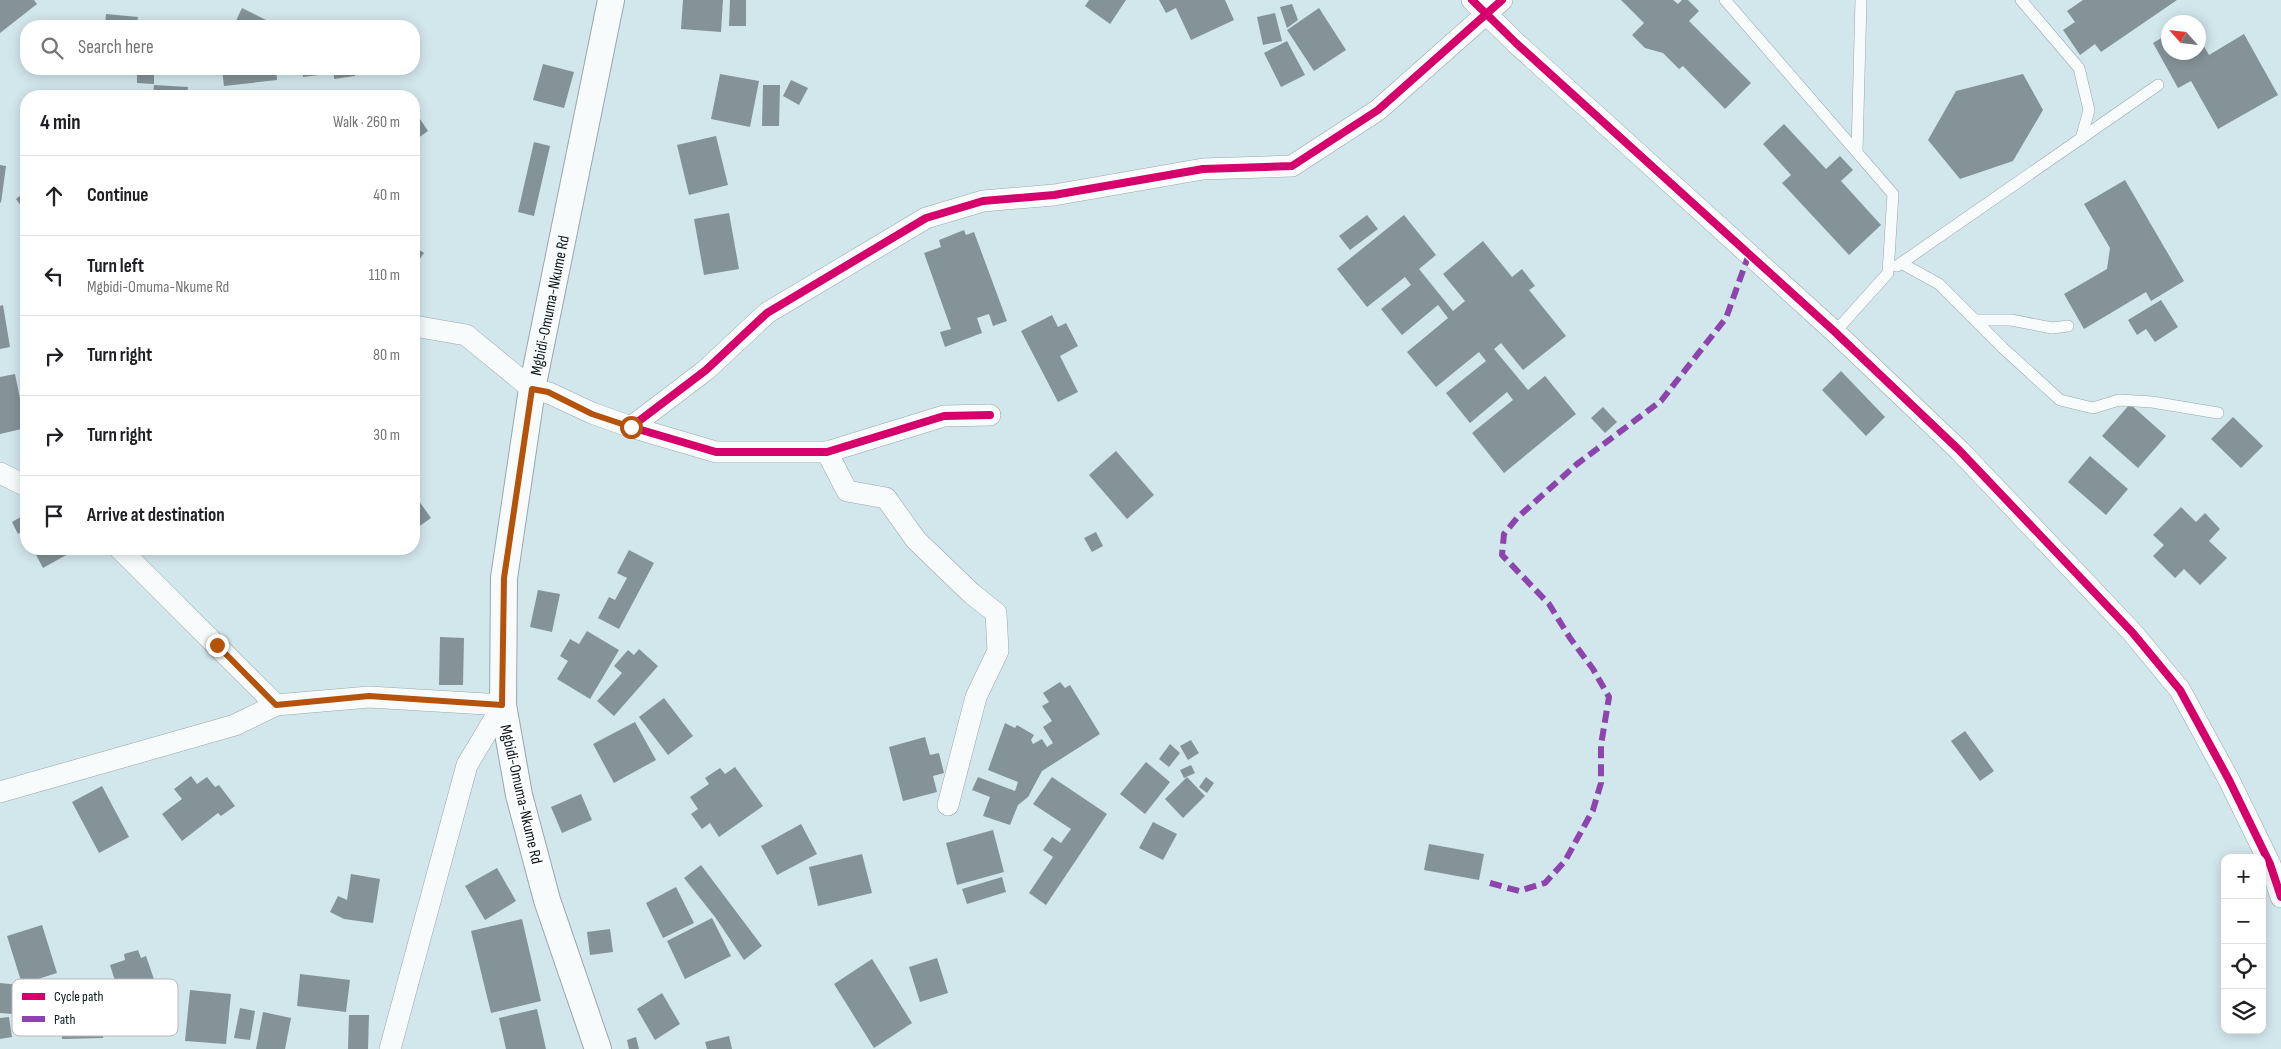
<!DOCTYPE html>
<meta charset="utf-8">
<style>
:root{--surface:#fff;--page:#f6f6f6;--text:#202124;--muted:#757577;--line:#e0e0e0}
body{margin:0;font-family:"Sofia Sans Condensed",sans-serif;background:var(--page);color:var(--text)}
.controls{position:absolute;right:15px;bottom:15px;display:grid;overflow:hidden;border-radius:10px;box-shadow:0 2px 12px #0003}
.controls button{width:45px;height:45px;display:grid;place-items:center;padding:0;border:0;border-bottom:1px solid var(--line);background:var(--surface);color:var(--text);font:25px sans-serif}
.compass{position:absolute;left:2161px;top:15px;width:45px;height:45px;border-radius:50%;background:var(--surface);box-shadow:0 2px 12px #0003;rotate:297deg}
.stop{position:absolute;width:15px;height:15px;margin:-11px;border:4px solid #b45309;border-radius:50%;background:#fff}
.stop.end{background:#b45309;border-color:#fff;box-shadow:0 1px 5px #0008}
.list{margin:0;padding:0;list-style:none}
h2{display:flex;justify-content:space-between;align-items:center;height:65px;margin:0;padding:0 20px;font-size:21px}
h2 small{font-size:16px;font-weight:400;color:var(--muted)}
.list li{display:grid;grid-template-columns:32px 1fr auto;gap:15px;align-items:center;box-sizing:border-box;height:80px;padding:0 20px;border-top:1px solid var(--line)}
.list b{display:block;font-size:19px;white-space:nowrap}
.list p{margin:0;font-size:16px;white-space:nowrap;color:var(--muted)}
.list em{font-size:16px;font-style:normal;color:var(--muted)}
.icon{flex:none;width:28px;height:28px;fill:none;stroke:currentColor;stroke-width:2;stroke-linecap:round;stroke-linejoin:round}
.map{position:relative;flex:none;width:2281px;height:1049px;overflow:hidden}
.search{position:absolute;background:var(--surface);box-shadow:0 2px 12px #0003;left:20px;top:20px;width:400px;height:55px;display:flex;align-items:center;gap:12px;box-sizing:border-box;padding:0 18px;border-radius:20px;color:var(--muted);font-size:19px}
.panel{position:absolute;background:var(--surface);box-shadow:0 2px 12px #0003;left:20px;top:90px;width:400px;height:465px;border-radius:20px}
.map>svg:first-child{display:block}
</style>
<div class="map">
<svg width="2281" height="1049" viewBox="0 0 2281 1049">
<rect width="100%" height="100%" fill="#d2e7ec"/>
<g fill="#839397">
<polygon points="0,0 34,0 37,4 0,33"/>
<polygon points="683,0 723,0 721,32 681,29"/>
<polygon points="730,0 746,0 746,26 729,26"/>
<polygon points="1089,0 1126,0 1110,24 1085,6"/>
<polygon points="1159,0 1225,0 1234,20 1191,40 1176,8 1166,13"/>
<polygon points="1621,0 1673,0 1678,4 1682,0 1688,0 1699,11 1689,21 1751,83 1725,109 1683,66 1679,69 1663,53 1645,48 1632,35 1644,23"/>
<polygon points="2083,0 2177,0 2101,52 2095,44 2080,55 2063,30 2075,22 2067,11"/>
<polygon points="1292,4 1298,20 1287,28 1280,7"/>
<polygon points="242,8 278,26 236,26 234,25"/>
<polygon points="1319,8 1346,50 1314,71 1287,30"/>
<polygon points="1275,13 1282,41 1263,45 1257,17"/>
<polygon points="106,14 138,17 137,23 157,26 105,26"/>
<polygon points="2168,34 2168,52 2198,52 2198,36 2209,55 2244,34 2278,95 2218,129 2191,81 2178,88 2153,43"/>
<polygon points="1287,41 1305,75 1281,87 1264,53"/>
<polygon points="543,64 574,72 564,108 533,100"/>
<polygon points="137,69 154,69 154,84 137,83"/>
<polygon points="222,69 276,69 277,80 224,86"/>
<polygon points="302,69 354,69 355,76 334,79 334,73 303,77"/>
<polygon points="720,74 759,81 750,127 711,119"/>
<polygon points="2023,74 2043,110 2013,161 1960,179 1928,140 1956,91"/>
<polygon points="791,80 808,88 799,105 783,96"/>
<polygon points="154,85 188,87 187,96 153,96"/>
<polygon points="763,85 780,85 779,126 762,126"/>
<polygon points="414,110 428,131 414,141"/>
<polygon points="1784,124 1826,169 1840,156 1853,170 1841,181 1881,225 1849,255 1782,183 1791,175 1763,144"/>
<polygon points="716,136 728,185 689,195 677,145"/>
<polygon points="534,142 550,146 534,216 518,212"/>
<polygon points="0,165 6,166 1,203 0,202"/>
<polygon points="2125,180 2184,281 2151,301 2146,292 2084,329 2064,294 2107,269 2110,248 2084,204"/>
<polygon points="26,191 26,213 16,199"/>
<polygon points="729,213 739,269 704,275 694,219"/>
<polygon points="1367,215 1378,229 1350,250 1339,236"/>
<polygon points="1404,215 1436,255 1419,269 1453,311 1465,301 1443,274 1483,241 1512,277 1522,269 1535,286 1529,290 1566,336 1523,370 1501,343 1494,349 1528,390 1545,376 1576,414 1504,473 1472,433 1513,400 1507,392 1470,423 1446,393 1486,361 1479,352 1436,387 1407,352 1448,318 1438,305 1402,335 1381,309 1411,285 1405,277 1367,307 1337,269"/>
<polygon points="964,230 966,235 974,232 1007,321 993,326 989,314 977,318 982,333 945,347 940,332 951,329 924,253 941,247 939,240"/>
<polygon points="414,246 424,253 414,267"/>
<polygon points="2161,300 2178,327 2155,342 2146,329 2137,335 2128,320"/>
<polygon points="3,305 10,347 0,349 0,306"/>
<polygon points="1052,315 1058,327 1066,323 1078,346 1060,356 1078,392 1058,402 1021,331"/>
<polygon points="1841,371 1885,417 1866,436 1822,390"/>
<polygon points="15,374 26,428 0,434 0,377"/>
<polygon points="2130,404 2166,436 2138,468 2102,436"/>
<polygon points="1603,407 1617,422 1605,433 1591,418"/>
<polygon points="2233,417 2263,446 2241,468 2211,439"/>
<polygon points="1116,451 1154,495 1127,519 1089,475"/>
<polygon points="2090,456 2128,489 2106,515 2068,482"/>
<polygon points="414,494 431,518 414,530"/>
<polygon points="2181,507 2196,522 2205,513 2220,529 2209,541 2227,558 2200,585 2184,569 2175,578 2153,556 2164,545 2153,535"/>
<polygon points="26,514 26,536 23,531 18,534 12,522"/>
<polygon points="1096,532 1103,546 1092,552 1084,538"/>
<polygon points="33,549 77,549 43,568"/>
<polygon points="629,550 654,563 619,629 598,618 609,597 615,600 627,578 617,573"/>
<polygon points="538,590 560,594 552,632 530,627"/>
<polygon points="587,631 619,650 590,699 557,679 568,661 560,656 570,639 579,644"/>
<polygon points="440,637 464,638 463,685 439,685"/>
<polygon points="639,649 658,666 614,716 597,701 622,673 614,666 628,650 634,655"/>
<polygon points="1060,682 1065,688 1070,685 1100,734 1042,771 1028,797 1018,805 1010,825 983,816 990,797 972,790 978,777 1015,791 1018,782 988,770 1005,723 1015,728 1017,725 1034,735 1031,740 1033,744 1042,739 1047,747 1053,743 1043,727 1052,721 1042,706 1049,702 1043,693"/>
<polygon points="664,698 693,736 668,755 639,717"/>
<polygon points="635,722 656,760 614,783 593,744"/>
<polygon points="1965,731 1994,771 1980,781 1951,741"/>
<polygon points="925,737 930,755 939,753 944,773 933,776 937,792 903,801 889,747"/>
<polygon points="1191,740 1199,753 1188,760 1180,746"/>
<polygon points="1170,744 1180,753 1169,767 1159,759"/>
<polygon points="1146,762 1170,782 1145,814 1120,794"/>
<polygon points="1191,765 1195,773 1184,778 1180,770"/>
<polygon points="735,767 763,806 719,837 710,823 702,829 691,814 698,809 690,797 709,784 705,778 720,768 725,774"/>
<polygon points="191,776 197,784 207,777 215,787 219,785 235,806 221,816 218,813 182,841 162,814 182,799 174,789"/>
<polygon points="1052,777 1107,814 1046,905 1029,893 1053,857 1043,850 1052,837 1061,843 1071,829 1033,804"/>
<polygon points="1187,777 1205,796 1183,818 1165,799"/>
<polygon points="1206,777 1214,783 1207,793 1199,787"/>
<polygon points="102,786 129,837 99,853 72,802"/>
<polygon points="581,794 592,820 562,833 551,807"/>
<polygon points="1153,822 1177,834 1163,860 1139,848"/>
<polygon points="801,824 817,854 777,875 761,846"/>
<polygon points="993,830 1004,872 957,885 946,843"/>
<polygon points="1429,844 1484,854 1479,880 1424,870"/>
<polygon points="862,854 872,893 818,906 809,867"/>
<polygon points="701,865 762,946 744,960 715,917 684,878"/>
<polygon points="497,868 516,901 485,920 465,886"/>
<polygon points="351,874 380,879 373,923 344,919 330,912 338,896 347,900"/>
<polygon points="1002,877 1006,892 967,904 962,889"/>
<polygon points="676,887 694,923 663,938 646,903"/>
<polygon points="712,918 731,956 685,979 667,941"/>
<polygon points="522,919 541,1001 491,1013 471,931"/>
<polygon points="42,925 57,973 22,984 7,936"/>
<polygon points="610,929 613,952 590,955 587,932"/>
<polygon points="138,950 141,958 146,956 157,988 121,1000 110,965 125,960 124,954"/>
<polygon points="937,958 948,993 920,1002 909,967"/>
<polygon points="872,959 912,1023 874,1048 834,984"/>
<polygon points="300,974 350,980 346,1012 297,1006"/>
<polygon points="0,983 29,986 26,1015 0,1013"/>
<polygon points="190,990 231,994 226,1044 185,1041"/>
<polygon points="662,993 680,1024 655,1040 637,1009"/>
<polygon points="94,996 94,1002 102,1002 103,1038 62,1039 61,1004 76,1004 76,997"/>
<polygon points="240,1008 255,1011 250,1040 234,1038"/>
<polygon points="537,1009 546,1049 506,1049 499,1018"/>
<polygon points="263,1012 291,1018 285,1049 256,1049"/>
<polygon points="349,1015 369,1015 368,1049 348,1049"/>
<polygon points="9,1017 12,1037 0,1039 0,1018"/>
<polygon points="729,1036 732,1049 707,1049 705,1042"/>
<polygon points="636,1037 639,1049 629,1049 627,1040"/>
</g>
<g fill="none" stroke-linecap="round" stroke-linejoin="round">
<g stroke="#98a7ab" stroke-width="12">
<g id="service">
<polyline points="1725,0 1893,194 1888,273 1835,332"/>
<polyline points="2021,0 2079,68 2089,110 2081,139"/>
<polyline points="1857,151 1861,0"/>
<polyline points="1901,263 1939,284 2003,348 2060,400 2093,408 2119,400 2152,402 2218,413"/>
<polyline points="1897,266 2158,85"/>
<polyline points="1976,320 2011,320 2052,328 2068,326"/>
</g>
</g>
<g stroke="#98a7ab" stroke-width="22">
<g id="minor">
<polyline points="1472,0 1516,43 1835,332 1959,450 2132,632 2180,690 2229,780 2270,864 2281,897"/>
<polyline points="414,326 466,335 532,389 549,393 592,413 631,427"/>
<polyline points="990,415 944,416 827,452 716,452 631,427 706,370 767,313 926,218 983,201 1054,195 1203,169 1292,166 1378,110 1502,0"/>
<polyline points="827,452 847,491 886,498 916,540 971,593 996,613 998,651 976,697 948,805"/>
<polyline points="0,473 26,486"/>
<polyline points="120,549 276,705"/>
<polyline points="0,792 235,725 276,705 369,697 503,705 467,765 390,1049"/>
</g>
</g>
<g stroke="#98a7ab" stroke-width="28">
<g id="tertiary">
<path id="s1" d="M598,1049L547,900L519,795L503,705L504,578L532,389L611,0"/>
</g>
</g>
<use href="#service" stroke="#f8fbfc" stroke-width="11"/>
<use href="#minor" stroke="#f8fbfc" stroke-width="21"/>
<use href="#tertiary" stroke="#f8fbfc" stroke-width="26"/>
<polyline stroke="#8e44ad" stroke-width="6" stroke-dasharray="12 6" stroke-linecap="butt" points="1490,883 1519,891 1545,883 1565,861 1593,810 1601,783 1601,745 1609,697 1593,669 1570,638 1549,604 1502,555 1504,534 1517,518 1577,464 1661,401 1726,318 1749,254"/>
<g stroke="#fff" stroke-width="11">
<g id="cycleway">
<polyline points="1472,0 1516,43 1835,332 1959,450 2132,632 2180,690 2229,780 2270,864 2281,897"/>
<polyline points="990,415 944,416 827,452 716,452 631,427 706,370 767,313 926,218 983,201 1054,195 1203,169 1292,166 1378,110 1502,0"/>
</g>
</g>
<use href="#cycleway" stroke="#d6006c" stroke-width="8"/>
</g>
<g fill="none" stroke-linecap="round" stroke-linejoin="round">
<polyline stroke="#b45309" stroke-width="6" points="217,645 276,705 369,696 502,705 504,578 532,389 548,392 592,414 631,427"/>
</g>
<g text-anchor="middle" stroke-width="5" stroke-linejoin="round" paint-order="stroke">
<g font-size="16" fill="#0a171b" stroke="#fff">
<text dy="6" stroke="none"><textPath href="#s1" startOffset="761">Mgbidi-Omuma-Nkume Rd</textPath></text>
<text transform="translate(522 794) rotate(77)" y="6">Mgbidi-Omuma-Nkume Rd</text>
</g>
</g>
<rect x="12" y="979" width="166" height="57" rx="8" fill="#fff" stroke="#b6b9bb" stroke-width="1"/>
<rect x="22" y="993" width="23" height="7" fill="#d6006c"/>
<rect x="22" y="1016" width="23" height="6" fill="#8e44ad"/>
<g font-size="14" fill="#0a171b">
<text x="54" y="1001">Cycle path</text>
<text x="54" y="1024">Path</text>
</g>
</svg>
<div class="controls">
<button>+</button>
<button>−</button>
<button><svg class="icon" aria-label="locate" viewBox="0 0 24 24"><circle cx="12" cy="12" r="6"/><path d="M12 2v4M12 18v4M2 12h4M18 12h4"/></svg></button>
<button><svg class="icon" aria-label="layers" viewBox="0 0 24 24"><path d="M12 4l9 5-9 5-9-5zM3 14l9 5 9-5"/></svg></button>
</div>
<svg class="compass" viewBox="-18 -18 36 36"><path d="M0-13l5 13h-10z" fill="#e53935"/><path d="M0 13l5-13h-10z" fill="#757577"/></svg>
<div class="stop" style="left:631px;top:427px"></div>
<div class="stop end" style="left:217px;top:645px"></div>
<div class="search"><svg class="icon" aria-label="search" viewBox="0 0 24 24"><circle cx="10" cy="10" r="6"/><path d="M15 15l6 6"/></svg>Search here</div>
<section class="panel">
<h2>4 min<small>Walk · 260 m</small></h2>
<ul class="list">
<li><svg class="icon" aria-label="ahead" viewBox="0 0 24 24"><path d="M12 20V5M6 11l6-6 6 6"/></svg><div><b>Continue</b></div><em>40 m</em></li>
<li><svg class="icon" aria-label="left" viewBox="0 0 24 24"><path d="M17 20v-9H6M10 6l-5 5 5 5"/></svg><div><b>Turn left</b><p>Mgbidi-Omuma-Nkume Rd</p></div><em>110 m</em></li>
<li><svg class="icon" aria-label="right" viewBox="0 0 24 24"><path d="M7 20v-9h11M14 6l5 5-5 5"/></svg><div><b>Turn right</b></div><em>80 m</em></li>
<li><svg class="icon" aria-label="right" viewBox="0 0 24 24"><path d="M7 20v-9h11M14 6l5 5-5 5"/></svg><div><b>Turn right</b></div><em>30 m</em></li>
<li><svg class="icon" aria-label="arrive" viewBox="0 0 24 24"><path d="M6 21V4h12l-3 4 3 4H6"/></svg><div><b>Arrive at destination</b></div></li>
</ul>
</section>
</div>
